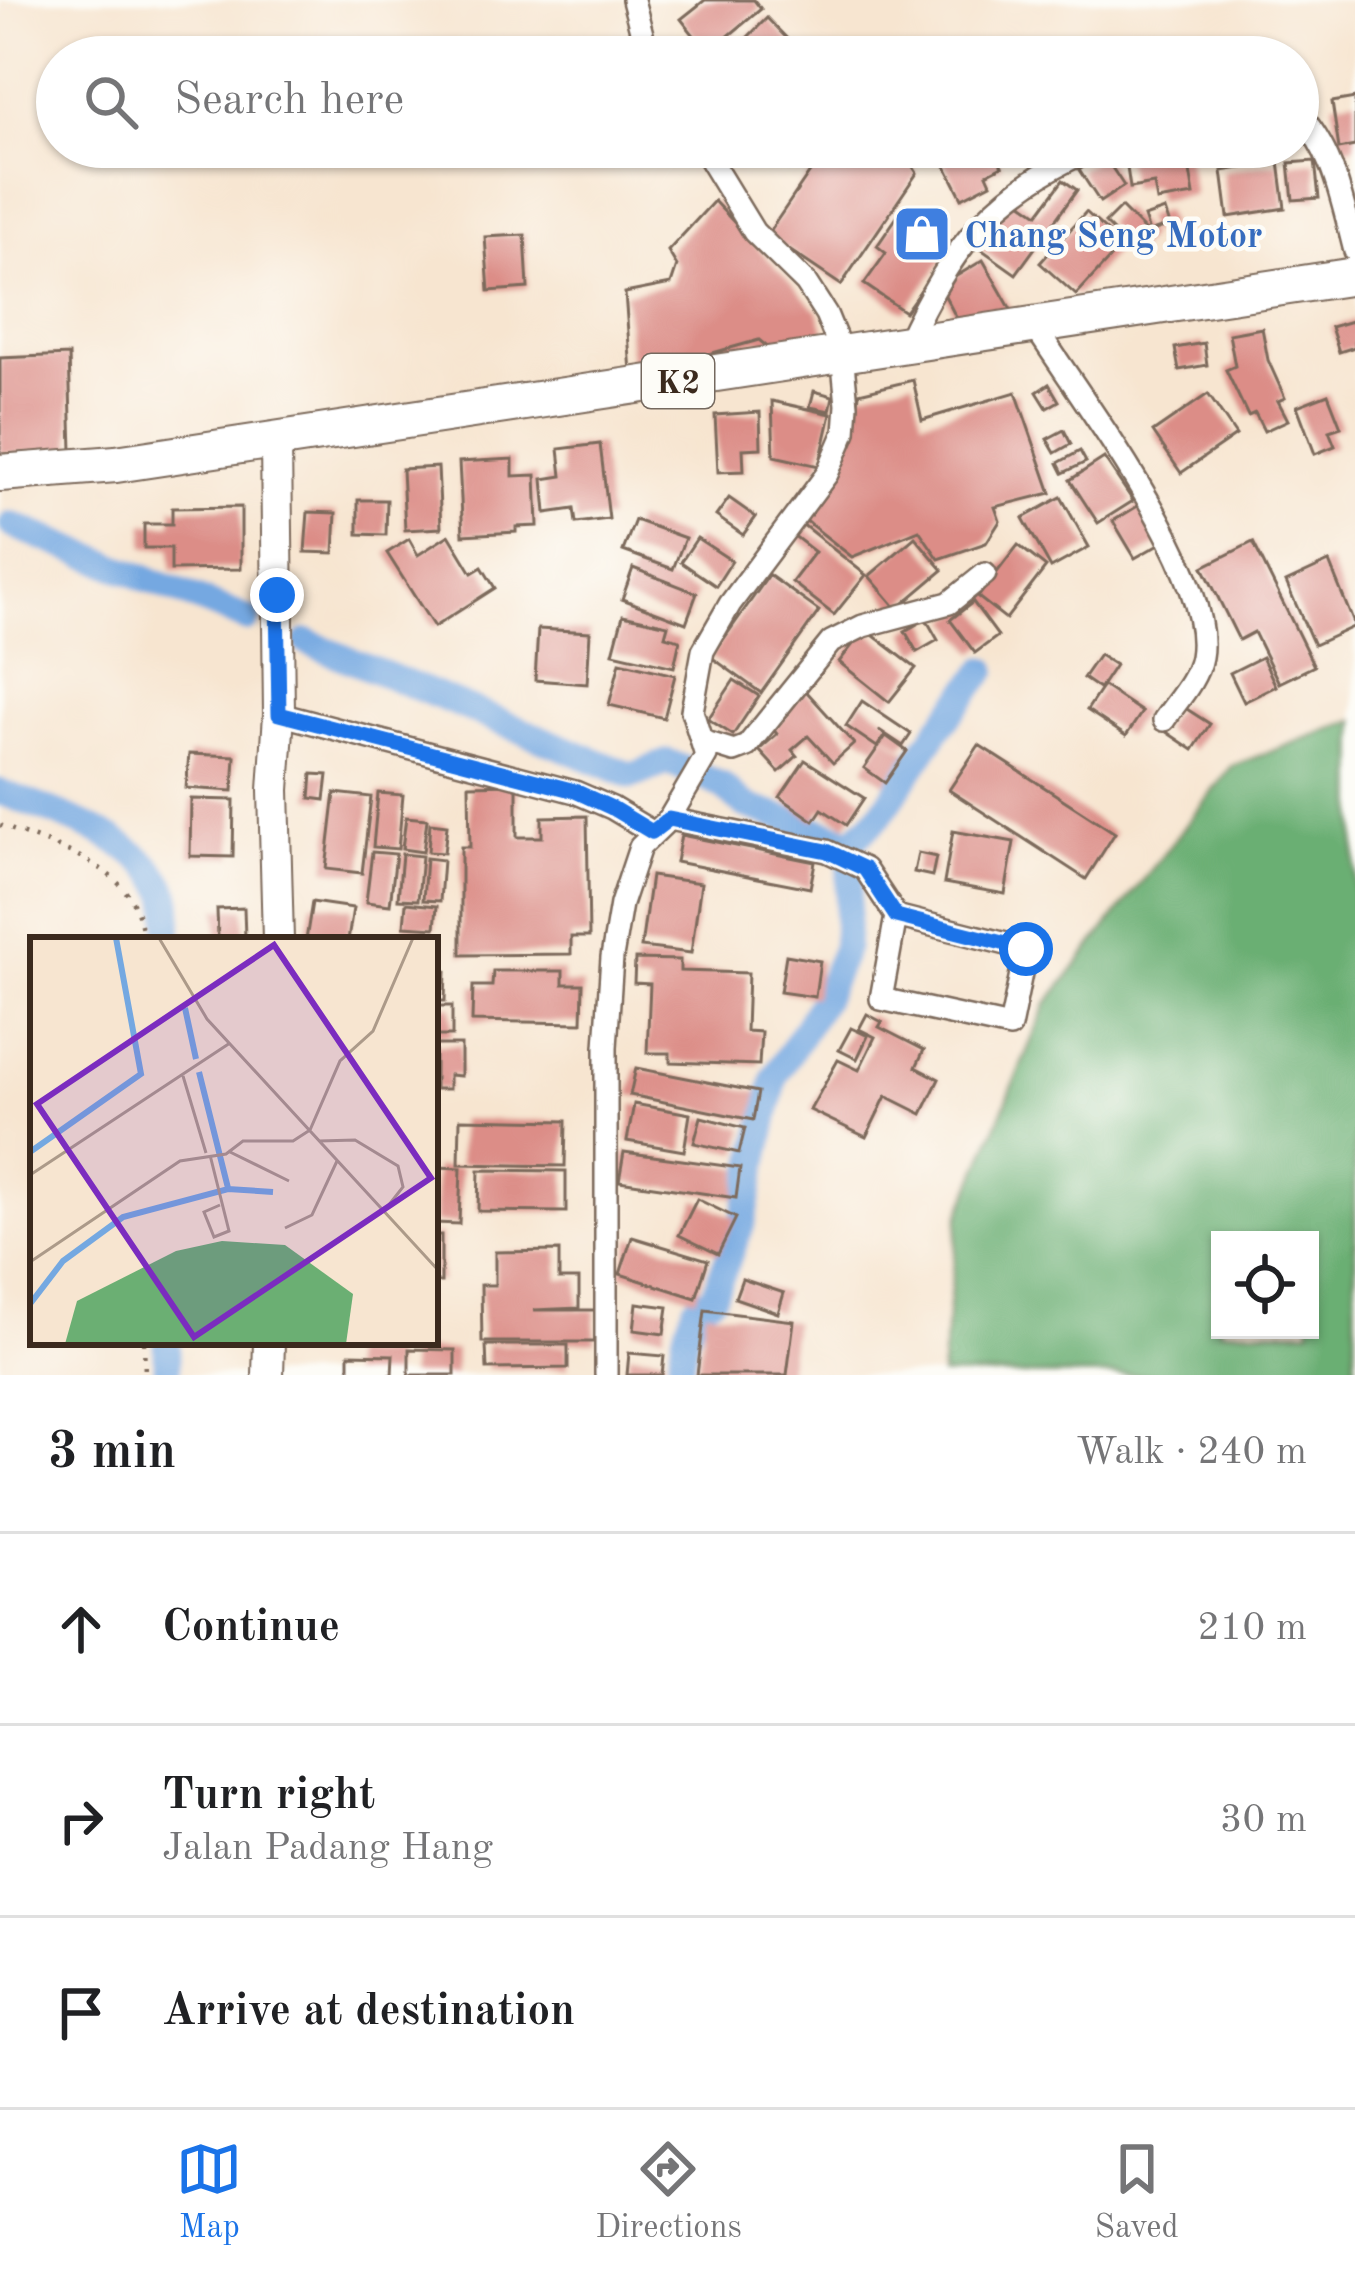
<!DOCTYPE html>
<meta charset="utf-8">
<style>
:root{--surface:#fff;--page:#f2f2f2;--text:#202124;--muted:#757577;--line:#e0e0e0;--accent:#1a73e8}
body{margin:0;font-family:"Old Standard TT",serif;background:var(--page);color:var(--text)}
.controls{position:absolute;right:36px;bottom:36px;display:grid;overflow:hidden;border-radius:0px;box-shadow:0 3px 9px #0004}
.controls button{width:108px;height:108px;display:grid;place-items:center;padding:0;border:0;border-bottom:3px solid var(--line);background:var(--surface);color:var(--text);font:60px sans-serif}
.stop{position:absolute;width:36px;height:36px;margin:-27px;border:9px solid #1a73e8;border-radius:50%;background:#fff}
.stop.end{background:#1a73e8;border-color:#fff;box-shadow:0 3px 12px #0008}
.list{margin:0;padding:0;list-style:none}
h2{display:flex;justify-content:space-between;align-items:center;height:156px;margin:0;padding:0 48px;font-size:51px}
h2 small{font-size:39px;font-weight:400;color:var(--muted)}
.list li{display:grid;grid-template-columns:78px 1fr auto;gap:36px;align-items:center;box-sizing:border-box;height:192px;padding:0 48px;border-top:3px solid var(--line)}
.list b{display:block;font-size:45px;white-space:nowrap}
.list p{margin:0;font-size:39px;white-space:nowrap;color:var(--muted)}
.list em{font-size:39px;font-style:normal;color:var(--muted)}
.icon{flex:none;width:66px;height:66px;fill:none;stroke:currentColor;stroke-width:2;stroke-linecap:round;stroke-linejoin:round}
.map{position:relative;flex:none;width:1355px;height:1375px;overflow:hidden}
.search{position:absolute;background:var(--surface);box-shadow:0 3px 9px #0004;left:36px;right:36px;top:36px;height:132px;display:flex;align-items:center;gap:30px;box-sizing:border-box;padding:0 42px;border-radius:66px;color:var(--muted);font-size:45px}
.sheet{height:732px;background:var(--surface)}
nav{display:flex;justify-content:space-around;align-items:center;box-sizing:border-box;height:168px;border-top:3px solid var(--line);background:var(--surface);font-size:33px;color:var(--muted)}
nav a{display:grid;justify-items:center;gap:6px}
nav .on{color:var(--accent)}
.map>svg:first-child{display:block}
</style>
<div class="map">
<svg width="1355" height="1375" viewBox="0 0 1355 1375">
<rect width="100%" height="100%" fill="#fdfcf7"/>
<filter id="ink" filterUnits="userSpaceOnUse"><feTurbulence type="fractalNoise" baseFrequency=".00833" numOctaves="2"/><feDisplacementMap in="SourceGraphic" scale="24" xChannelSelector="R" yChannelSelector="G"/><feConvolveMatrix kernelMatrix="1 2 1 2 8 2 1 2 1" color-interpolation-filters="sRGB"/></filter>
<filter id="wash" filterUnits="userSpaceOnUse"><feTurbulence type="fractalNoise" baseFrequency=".004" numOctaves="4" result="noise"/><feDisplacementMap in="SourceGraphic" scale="48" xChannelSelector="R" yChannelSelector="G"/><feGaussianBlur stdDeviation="2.7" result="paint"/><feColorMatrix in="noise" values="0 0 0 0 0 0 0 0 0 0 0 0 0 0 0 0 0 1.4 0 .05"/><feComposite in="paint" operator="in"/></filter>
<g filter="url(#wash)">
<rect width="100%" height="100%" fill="#f7e5d0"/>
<path fill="#6baf73" stroke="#536c48" stroke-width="3" fill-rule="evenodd" d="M1355,720V1375H941L959,1217L1046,1005L1232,766ZM1220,1240H1310V1330H1220Z"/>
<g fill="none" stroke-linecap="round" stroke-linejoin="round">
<g stroke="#74a8e1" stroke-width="27">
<polyline points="12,525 247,619"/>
<polyline points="307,642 632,776 668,762 721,785 746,806 852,841"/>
<path d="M0,792C49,811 147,840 167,893C172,906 169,925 169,940"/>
<polyline points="167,1375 167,1342"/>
<polyline points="679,1375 685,1336 695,1308 713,1296 743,1222 775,1077 823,999 845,948 852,841 879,817 940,727 985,670"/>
</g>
</g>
<g id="blocks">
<g fill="#dc8d87">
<polygon points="705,0 754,0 761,9 708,53 681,19"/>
<polygon points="767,18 805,57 728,57"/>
<polygon points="1355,98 1355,146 1339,149 1332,102"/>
<polygon points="768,147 811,147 788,169"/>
<polygon points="827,147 900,147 917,173 841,285 767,235"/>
<polygon points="936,147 992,147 1002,166 987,174 991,183 962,198"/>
<polygon points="1124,147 1186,147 1194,195 1157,201 1154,184 1130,188"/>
<polygon points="1193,147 1246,147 1246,149 1195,159"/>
<polygon points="1103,154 1124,186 1100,202 1079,170"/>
<polygon points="1315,161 1319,198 1293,200 1289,163"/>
<polygon points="1279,162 1285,208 1228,217 1222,171"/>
<polygon points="1063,180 1077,190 1016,274 978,247 1014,197 1038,214"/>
<polygon points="714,201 818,312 830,344 777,355 759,340 709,354 708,370 631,372 625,293 671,284 677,266 668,251"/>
<polygon points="1121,207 1150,236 1134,252 1105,223"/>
<polygon points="903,208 954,244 905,312 864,284 886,253 877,246"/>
<polygon points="1165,210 1170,225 1149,232 1144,217"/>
<polygon points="1086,212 1122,245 1076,295 1040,263"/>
<polygon points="525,235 528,288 489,291 485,237"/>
<polygon points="983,260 1013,313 960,325 940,286"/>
<polygon points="1355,320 1355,347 1339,352 1331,327"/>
<polygon points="1262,328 1268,360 1285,398 1278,401 1288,420 1264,431 1255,413 1248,416 1226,370 1235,366 1229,334"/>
<polygon points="1204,343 1207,365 1179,370 1175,348"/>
<polygon points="69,355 72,451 0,454 0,358"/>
<polygon points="913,380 922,420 1016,392 1051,493 995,507 1000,521 986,543 939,559 919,530 852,557 805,520 856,424 859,393"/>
<polygon points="1049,384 1059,401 1047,408 1037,392"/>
<polygon points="814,391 833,396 830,411 810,407"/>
<polygon points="1208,394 1236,435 1181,473 1153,432"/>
<polygon points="1328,394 1341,427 1329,431 1335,446 1315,454 1297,406"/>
<polygon points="772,401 831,414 819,466 774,456"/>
<polygon points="760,412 761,448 743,449 744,471 718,472 715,415"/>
<polygon points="1064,430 1071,444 1055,453 1047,439"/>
<polygon points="600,444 609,519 576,523 574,509 546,513 543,479 562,476 559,449"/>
<polygon points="1080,451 1086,462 1063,473 1058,463"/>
<polygon points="1104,458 1133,501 1098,523 1070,480"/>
<polygon points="513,459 513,476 536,475 538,526 516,527 516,532 463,535 459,462"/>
<polygon points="438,467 441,528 405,530 402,469"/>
<polygon points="1061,497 1089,547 1051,568 1023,518"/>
<polygon points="729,498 756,517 743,535 716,516"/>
<polygon points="358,500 387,500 386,535 358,534"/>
<polygon points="1141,504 1163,542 1135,558 1113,521"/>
<polygon points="241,507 241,569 171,570 171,548 144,548 144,524 172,524 172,508"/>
<polygon points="308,512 336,513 334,553 305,552"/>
<polygon points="635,520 685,538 673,569 623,551"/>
<polygon points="802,524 866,575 834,615 792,582 815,552 793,535"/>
<polygon points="449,535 472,573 482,567 495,588 434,627 387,553 409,539 418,555"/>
<polygon points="915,537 943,570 897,609 869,576"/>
<polygon points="697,538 732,561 716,586 681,562"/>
<polygon points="1253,542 1314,666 1279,683 1254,632 1239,640 1203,567"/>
<polygon points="1018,545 1046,567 1006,619 978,597"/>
<polygon points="1329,562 1355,626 1314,645 1286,582"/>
<polygon points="633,568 697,593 686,623 622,599"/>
<polygon points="769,575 819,611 761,693 711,657"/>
<polygon points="973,602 998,636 975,653 950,620"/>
<polygon points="623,615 668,625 665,636 680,640 674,667 613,653"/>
<polygon points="926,619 938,640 917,652 905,631"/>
<polygon points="538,629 590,632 587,684 535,680"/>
<polygon points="865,629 916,668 889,702 839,662"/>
<polygon points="1099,655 1115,665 1099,689 1083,678"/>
<polygon points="1262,657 1276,686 1244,702 1230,673"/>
<polygon points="620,662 675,675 664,718 609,705"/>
<polygon points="734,680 759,696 733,735 708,719"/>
<polygon points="1103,686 1142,712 1126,736 1087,710"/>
<polygon points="806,691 854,744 833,763 808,736 792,750 797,756 779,772 759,750 777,734 773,729 788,714 785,710"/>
<polygon points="862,701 911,734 903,746 879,730 885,735 877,747 846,726"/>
<polygon points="1179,704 1210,724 1193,750 1162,729"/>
<polygon points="886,736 907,751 885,783 864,768"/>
<polygon points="979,745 1115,833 1086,879 949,790"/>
<polygon points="189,754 235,756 233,791 186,788"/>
<polygon points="805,760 864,798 846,825 822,809 814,821 780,797"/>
<polygon points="312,774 328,775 325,800 310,798"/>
<polygon points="517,784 517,837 542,837 542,817 587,816 589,937 571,937 571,954 461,955 461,847 470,847 469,785"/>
<polygon points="335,793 371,797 362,873 326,869"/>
<polygon points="378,793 403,795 398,849 373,847"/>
<polygon points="191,799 234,800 233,857 190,856"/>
<polygon points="406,817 427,819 423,852 402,849"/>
<polygon points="430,823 447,825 444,853 428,852"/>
<polygon points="953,831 1014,842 1005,894 944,883"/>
<polygon points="681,835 815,862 810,888 676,862"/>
<polygon points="372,852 396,854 390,905 366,902"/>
<polygon points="918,853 936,857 932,876 914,872"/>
<polygon points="402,854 422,856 418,900 398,899"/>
<polygon points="426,858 443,860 440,901 423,900"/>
<polygon points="651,876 701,883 691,953 641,947"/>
<polygon points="312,902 353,908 348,940 306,940"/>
<polygon points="406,903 437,906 435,928 404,926"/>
<polygon points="244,908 245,938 218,939 217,909"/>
<polygon points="786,955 820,961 815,997 780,992"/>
<polygon points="635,959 680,960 680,971 748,973 746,1031 761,1032 759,1065 670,1062 670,1053 647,1053 650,984 634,983"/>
<polygon points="435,971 446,971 445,1001 435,1001"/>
<polygon points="493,971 563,971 563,984 583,984 582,1023 472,1021 473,986 492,986"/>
<rect x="435" y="1006" width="17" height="30"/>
<polygon points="867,1014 882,1022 879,1027 924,1050 916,1067 939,1079 922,1114 886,1096 866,1137 810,1110 838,1060 859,1070 875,1037 859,1029"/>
<polygon points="851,1028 868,1036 857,1059 839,1050"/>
<polygon points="435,1045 461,1045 461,1076 449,1075 449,1089 435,1089"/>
<polygon points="636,1068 758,1092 753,1120 630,1095"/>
<polygon points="634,1104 690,1114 684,1151 627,1141"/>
<polygon points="701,1117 745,1128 739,1153 694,1143"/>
<polygon points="460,1119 566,1121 565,1166 459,1164"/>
<polygon points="624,1152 740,1168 736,1198 619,1181"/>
<polygon points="435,1167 461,1168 459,1224 435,1223"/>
<polygon points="479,1170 566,1171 566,1212 478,1211"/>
<polygon points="697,1199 736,1218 718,1254 679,1235"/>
<rect x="435" y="1235" width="6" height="47"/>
<polygon points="632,1237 708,1260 696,1298 620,1274"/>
<polygon points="559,1251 559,1279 579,1279 579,1308 534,1310 595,1310 595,1342 482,1342 481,1285 495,1285 495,1252"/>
<polygon points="742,1279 784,1293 778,1313 735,1298"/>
<polygon points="637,1303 668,1307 664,1334 634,1330"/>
<polygon points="705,1310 794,1321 787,1375 697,1375"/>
<polygon points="486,1345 568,1345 568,1368 487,1369"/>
<polygon points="409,1349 455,1350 455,1375 409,1375"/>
<polygon points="629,1353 664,1356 662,1375 627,1375"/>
<polygon points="349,1354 393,1355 392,1375 349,1375"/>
</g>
</g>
</g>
<g filter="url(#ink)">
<use href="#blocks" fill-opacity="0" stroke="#7d6b5c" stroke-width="3"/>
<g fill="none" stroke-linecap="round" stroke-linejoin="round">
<g stroke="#7d6b5c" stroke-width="26">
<g id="minor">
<polyline points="633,0 648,57"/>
<path d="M1298,113C1334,151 1342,202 1355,251"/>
<path d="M1034,325C1079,396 1216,574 1201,657C1197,680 1177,701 1164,720"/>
<path d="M906,345C951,247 996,188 1097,147"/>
<polyline points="279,714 575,792 612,808 652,832"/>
<polyline points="702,741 734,751 747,746 831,642 863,626 949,603 985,574"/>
<polyline points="669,819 827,851 865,869 896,916 1026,949 1010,1027 881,999 896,916"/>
<polyline points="606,1375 606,1047 612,957 621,904 640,847 669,819 706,756 692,711 703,651 730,604 827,474 845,432 847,405 842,353 826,314 806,283 754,232 702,147"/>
</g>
</g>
<g stroke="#7d6b5c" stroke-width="34">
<g id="secondary">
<polyline points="276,441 279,714 274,790 278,940"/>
<polyline points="268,1375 269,1342"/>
</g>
</g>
<g stroke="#7d6b5c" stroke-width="40">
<polyline id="primary" points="0,473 116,464 1355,276"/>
</g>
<g stroke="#7d6b5c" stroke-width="4.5" stroke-dasharray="3 9" stroke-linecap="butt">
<path d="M0,825C59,849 139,865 143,940"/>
<polyline points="144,1342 145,1375"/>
</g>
<use href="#minor" stroke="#fff" stroke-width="21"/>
<use href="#secondary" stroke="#fff" stroke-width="30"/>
<use href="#primary" stroke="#fff" stroke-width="36"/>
</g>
</g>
<g fill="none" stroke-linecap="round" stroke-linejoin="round" filter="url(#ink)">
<polyline stroke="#1a73e8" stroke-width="15" points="277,595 279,714 575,791 612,808 652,832 669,819 827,851 865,869 896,916 1026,949"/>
</g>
<defs>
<g id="shop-square" transform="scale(3)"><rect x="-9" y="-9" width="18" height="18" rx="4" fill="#3f7fe0" stroke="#fdfcf7"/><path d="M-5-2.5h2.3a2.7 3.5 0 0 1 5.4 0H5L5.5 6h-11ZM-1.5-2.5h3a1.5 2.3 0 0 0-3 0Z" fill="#fff"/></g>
</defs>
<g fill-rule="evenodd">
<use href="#shop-square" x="922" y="234"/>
</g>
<g text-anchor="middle" stroke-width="9" stroke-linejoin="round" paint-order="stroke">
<rect fill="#fdfcf7" stroke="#75695f" stroke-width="3" x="642" y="354" width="72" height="54" rx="9"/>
<g font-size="33" font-weight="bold" fill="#3b2a1e">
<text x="678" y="393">K2</text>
</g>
<g font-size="36" font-weight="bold" fill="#366cbe" stroke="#fdfcf7" text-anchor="start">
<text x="964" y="247">Chang Seng Motor</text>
</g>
</g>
<g transform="translate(30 937)">
<rect width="408" height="408" fill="#f7e5d0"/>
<path d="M192,304L255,308L323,357L316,407H35L47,364L146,314Z" fill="#6baf73"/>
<path fill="none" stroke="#74a8e1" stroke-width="6" d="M155,71L166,122M169,135L198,251M0,215L111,137L86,1M0,367L33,324L93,280L198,252L243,255"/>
<path fill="none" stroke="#ac9a89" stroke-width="3" d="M129,1L177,82L408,333M153,139L176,216M289,204L325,203L368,229L373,250L354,274M198,214L259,244M180,218L199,294L184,300L174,275L190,268M0,238L200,106M255,291L282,278L307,224M0,325L150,224L196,217L213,204H263L280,193L310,124L343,94L383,1"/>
<path fill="#7b2cbf" fill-opacity="0.15" stroke="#7b2cbf" stroke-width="6" d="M244,8L401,241L164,400L7,167Z"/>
<rect width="408" height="408" fill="none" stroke="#3b2a1e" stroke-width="6"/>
</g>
</svg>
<div class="controls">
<button><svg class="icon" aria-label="locate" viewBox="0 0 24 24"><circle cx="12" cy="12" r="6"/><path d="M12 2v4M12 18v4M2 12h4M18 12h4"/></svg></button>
</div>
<div class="stop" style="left:1026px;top:949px"></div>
<div class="stop end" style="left:277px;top:595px"></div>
<div class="search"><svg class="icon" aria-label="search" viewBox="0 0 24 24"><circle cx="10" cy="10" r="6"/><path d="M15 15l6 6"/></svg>Search here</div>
</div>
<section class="sheet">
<h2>3 min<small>Walk · 240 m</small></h2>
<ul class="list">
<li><svg class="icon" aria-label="ahead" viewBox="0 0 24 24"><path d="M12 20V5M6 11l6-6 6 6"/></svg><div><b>Continue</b></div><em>210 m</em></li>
<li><svg class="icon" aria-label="right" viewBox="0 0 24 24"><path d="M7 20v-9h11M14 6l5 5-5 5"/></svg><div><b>Turn right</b><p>Jalan Padang Hang</p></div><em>30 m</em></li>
<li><svg class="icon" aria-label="arrive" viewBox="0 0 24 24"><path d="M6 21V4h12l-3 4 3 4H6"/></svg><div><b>Arrive at destination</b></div></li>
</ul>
</section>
<nav>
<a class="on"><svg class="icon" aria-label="map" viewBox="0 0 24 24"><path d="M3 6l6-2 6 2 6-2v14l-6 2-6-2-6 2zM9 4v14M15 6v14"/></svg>Map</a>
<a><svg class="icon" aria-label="directions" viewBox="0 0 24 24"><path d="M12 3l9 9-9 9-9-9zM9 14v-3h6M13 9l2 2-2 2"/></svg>Directions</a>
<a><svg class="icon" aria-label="saved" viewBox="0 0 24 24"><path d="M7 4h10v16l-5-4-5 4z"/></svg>Saved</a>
</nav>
